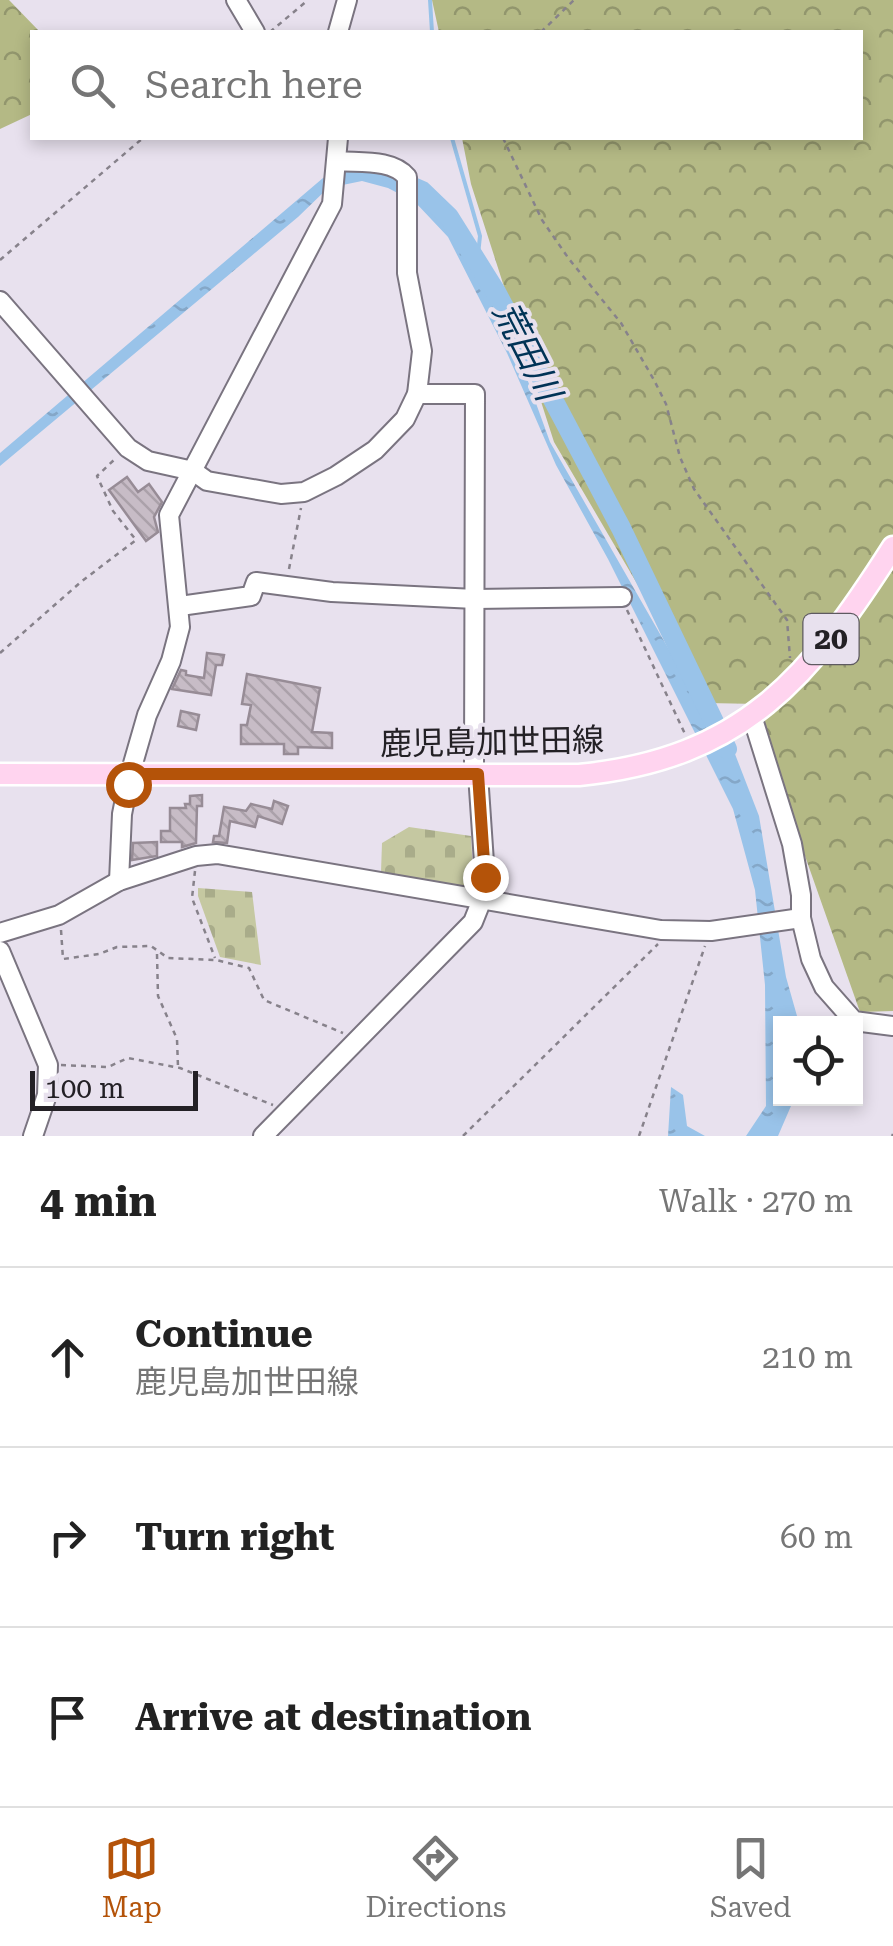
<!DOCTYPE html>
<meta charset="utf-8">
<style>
:root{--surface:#fff;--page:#f2f2f2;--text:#222;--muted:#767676;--line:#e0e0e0;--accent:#b45309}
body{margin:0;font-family:"Roboto Serif","Noto Sans JP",serif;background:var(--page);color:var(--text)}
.controls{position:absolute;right:30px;bottom:30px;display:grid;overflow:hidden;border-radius:0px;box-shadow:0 5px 15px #0003}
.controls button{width:90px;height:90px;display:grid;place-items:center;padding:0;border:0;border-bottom:2px solid var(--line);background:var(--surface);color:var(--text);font:50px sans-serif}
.scale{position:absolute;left:30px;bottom:25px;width:168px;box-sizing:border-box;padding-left:10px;border:5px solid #232025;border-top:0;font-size:28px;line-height:35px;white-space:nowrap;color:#232025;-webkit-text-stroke:8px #e8e1ee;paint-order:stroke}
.stop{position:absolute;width:30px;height:30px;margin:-22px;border:8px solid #b45309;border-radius:50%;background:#fff}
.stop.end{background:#b45309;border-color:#fff;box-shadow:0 2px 10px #0008}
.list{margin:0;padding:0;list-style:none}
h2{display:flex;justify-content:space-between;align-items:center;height:130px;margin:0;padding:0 40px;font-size:42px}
h2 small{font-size:32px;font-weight:400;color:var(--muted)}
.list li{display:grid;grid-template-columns:65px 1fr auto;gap:30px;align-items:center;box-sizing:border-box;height:180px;padding:0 40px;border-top:2px solid var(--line)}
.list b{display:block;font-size:38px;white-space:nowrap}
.list p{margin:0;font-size:32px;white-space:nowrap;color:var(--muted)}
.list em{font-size:32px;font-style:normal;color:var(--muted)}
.icon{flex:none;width:55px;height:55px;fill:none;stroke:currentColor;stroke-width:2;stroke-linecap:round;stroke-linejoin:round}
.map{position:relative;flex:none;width:893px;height:1136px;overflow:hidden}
.search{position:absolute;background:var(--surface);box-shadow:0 5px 15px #0003;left:30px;right:30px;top:30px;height:110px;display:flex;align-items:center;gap:25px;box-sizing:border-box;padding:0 35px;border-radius:0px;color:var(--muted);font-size:38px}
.sheet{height:670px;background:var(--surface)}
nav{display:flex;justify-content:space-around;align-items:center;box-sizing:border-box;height:140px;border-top:2px solid var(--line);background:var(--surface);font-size:28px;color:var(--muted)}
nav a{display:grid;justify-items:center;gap:5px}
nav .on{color:var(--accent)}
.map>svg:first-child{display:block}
</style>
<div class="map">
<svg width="893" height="1136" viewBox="0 0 893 1136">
<defs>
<pattern id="forest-crowns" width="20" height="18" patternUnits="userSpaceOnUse" patternTransform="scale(2.5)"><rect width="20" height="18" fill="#b4b985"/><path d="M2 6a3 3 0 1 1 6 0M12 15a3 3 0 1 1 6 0" fill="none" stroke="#92966d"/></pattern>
<pattern id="cemetery-stones" width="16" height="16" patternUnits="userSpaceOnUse" patternTransform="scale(2.5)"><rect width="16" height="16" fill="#c5c8a1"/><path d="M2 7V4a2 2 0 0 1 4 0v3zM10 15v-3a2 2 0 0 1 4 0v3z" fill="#a9ac8a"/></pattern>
<pattern id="water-ripples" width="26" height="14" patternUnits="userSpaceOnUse" patternTransform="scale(2.5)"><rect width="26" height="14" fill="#99c3e9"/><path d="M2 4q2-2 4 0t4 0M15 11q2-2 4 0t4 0" fill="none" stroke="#84a7c8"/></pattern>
<pattern id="building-back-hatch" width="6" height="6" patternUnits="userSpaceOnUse" patternTransform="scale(2.5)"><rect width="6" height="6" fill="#c7bcc6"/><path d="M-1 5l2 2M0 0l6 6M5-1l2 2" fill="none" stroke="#aba1aa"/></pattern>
</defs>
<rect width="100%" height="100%" fill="#e8e1ee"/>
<g fill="url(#forest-crowns)">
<polygon points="0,0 9,0 40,32 32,32 32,114 0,129"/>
<polygon points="432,0 893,0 893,1011 860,1012 805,856 758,704 707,703 554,442 471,184 462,138 860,138 860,32 439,32"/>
</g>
<g fill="url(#cemetery-stones)">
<polygon points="409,827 471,836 474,890 381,872 382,843"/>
<polygon points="198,888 252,892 261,965 220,957 198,896"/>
</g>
<g fill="url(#water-ripples)">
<polygon points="345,169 388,174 420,194 456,236 516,348 550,442 695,695 735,754 759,816 786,977 799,1023 780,1024 780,1098 794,1099 778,1136 746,1136 766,1106 765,985 755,890 733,809 608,559 556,465 507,353 448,237 415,202 388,188 362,181 328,188 298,217 0,466 0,453 323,178"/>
<polygon points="671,1087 683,1095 687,1126 705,1136 668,1136"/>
</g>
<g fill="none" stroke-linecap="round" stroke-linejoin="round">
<g stroke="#99c3e9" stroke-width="4">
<polyline points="430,0 432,32"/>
<polyline points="452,138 480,236 477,264"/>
</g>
<polyline stroke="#99c3e9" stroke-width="20" points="392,178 422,191 449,217 496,292 621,528 727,749"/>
</g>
<g fill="url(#building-back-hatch)" stroke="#978c96" stroke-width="2.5">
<polygon points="127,477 138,492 149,484 162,502 154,517 158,532 146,541 109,490"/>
<polygon points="207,653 224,655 222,665 216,665 211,695 172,689 181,670 186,671 186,675 204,678"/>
<polygon points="247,674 320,688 312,732 332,733 332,748 298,747 298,754 284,754 284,744 241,744 241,725 247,725 251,705 242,704"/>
<polygon points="181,711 199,715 196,730 178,726"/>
<polygon points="202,795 202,806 197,806 196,843 182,847 182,842 161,842 161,831 170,831 170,808 186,808 185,804 190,804 190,796"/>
<polygon points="274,801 288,806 282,824 258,816 255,827 230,821 227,843 213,842 214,836 219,836 224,807 246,811 251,804 272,809"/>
<polygon points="157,842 157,856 132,860 133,843"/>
</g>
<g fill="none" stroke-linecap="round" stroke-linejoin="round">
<g stroke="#7a7480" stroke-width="22">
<g id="minor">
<polyline points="236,0 255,32"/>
<polyline points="338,32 347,0"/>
<path d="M0,301L128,448L148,461L193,471L207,481L281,494L304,492L336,476L375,450L405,419L417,394L422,351L407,273V177C392,159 360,163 338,161"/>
<polyline points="180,606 251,596 256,582 332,592 475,599 622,597"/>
<polyline points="752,716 792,844 801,895 801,918 811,959 824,987 854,1021 893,1026"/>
<polyline points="119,881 122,814 130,774 147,715 171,661 180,627 169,515 332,204 338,138"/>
<polyline points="0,933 59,915 119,881 196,856 217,854 661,930 711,931 801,918"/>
<polyline points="0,951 48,1065 47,1095 33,1136"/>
<polyline points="263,1136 473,922 481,902 485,877 478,774 474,766 475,394 417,394"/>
</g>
</g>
<g stroke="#fff" stroke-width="25">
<path id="major" d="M0,774L579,775C743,759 810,677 893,547"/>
</g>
<g stroke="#87828b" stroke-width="2.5" stroke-dasharray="5 5" stroke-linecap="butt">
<polyline points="270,32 308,0"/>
<polyline points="541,32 574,0"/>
<polyline points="503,138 542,220 569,259 621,323 654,380 666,404 680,457 694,489 787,620 790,658"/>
<polyline points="0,260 143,138"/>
<polyline points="289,569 301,508"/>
<polyline points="627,610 685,734"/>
<polyline points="0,653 82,581 136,540 113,511 97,476 115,459"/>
<polyline points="195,871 192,898 215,958"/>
<polyline points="61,930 63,959 99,954 117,947 151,946 168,958 216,960 249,968 264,1000 343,1033"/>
<polyline points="157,954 158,996 177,1039 178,1067"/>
<polyline points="61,1065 108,1067 128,1058 180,1068 273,1105"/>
<polyline points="463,1136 658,944"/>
<polyline points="639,1136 705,946"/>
<polyline points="892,1136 893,1134"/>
</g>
<use href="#minor" stroke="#fff" stroke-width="18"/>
<use href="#major" stroke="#ffd4ef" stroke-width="20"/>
</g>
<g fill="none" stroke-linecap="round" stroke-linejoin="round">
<polyline stroke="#b45309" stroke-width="12" points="128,784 130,774 478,774 485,877"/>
</g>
<g text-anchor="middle" stroke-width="8" stroke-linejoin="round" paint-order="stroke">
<rect fill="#e8e1ee" stroke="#5e5a61" stroke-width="2.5" x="803.5" y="614" width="55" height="50" rx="8"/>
<g font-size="30" font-weight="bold" fill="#232025">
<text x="831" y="649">20</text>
</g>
<g font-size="32" fill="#232025" stroke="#e8e1ee">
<text transform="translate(492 742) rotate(-1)" y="11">鹿児島加世田線</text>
</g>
<g font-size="35" font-style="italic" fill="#003356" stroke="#e8e1ee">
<text transform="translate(527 351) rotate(63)" y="12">荒田川</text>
</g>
</g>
</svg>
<div class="controls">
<button><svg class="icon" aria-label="locate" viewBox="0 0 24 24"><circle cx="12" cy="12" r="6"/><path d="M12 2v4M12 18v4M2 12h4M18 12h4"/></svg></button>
</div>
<div class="scale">100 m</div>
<div class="stop" style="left:128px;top:784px"></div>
<div class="stop end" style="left:485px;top:877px"></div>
<div class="search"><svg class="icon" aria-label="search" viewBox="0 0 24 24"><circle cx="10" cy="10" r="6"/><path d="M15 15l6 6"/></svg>Search here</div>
</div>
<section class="sheet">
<h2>4 min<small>Walk · 270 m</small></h2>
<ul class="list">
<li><svg class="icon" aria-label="ahead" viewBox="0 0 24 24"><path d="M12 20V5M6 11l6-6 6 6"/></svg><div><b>Continue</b><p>鹿児島加世田線</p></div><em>210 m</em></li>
<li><svg class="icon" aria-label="right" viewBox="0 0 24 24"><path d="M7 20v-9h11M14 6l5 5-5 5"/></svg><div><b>Turn right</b></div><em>60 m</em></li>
<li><svg class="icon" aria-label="arrive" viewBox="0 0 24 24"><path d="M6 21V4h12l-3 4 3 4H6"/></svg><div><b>Arrive at destination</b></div></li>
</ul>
</section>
<nav>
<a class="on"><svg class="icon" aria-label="map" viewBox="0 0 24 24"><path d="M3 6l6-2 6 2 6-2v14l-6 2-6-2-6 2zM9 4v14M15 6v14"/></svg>Map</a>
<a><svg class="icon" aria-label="directions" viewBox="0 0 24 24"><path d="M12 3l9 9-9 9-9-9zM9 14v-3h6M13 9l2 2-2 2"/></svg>Directions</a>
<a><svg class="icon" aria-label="saved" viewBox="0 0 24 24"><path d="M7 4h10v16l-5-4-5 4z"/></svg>Saved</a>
</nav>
